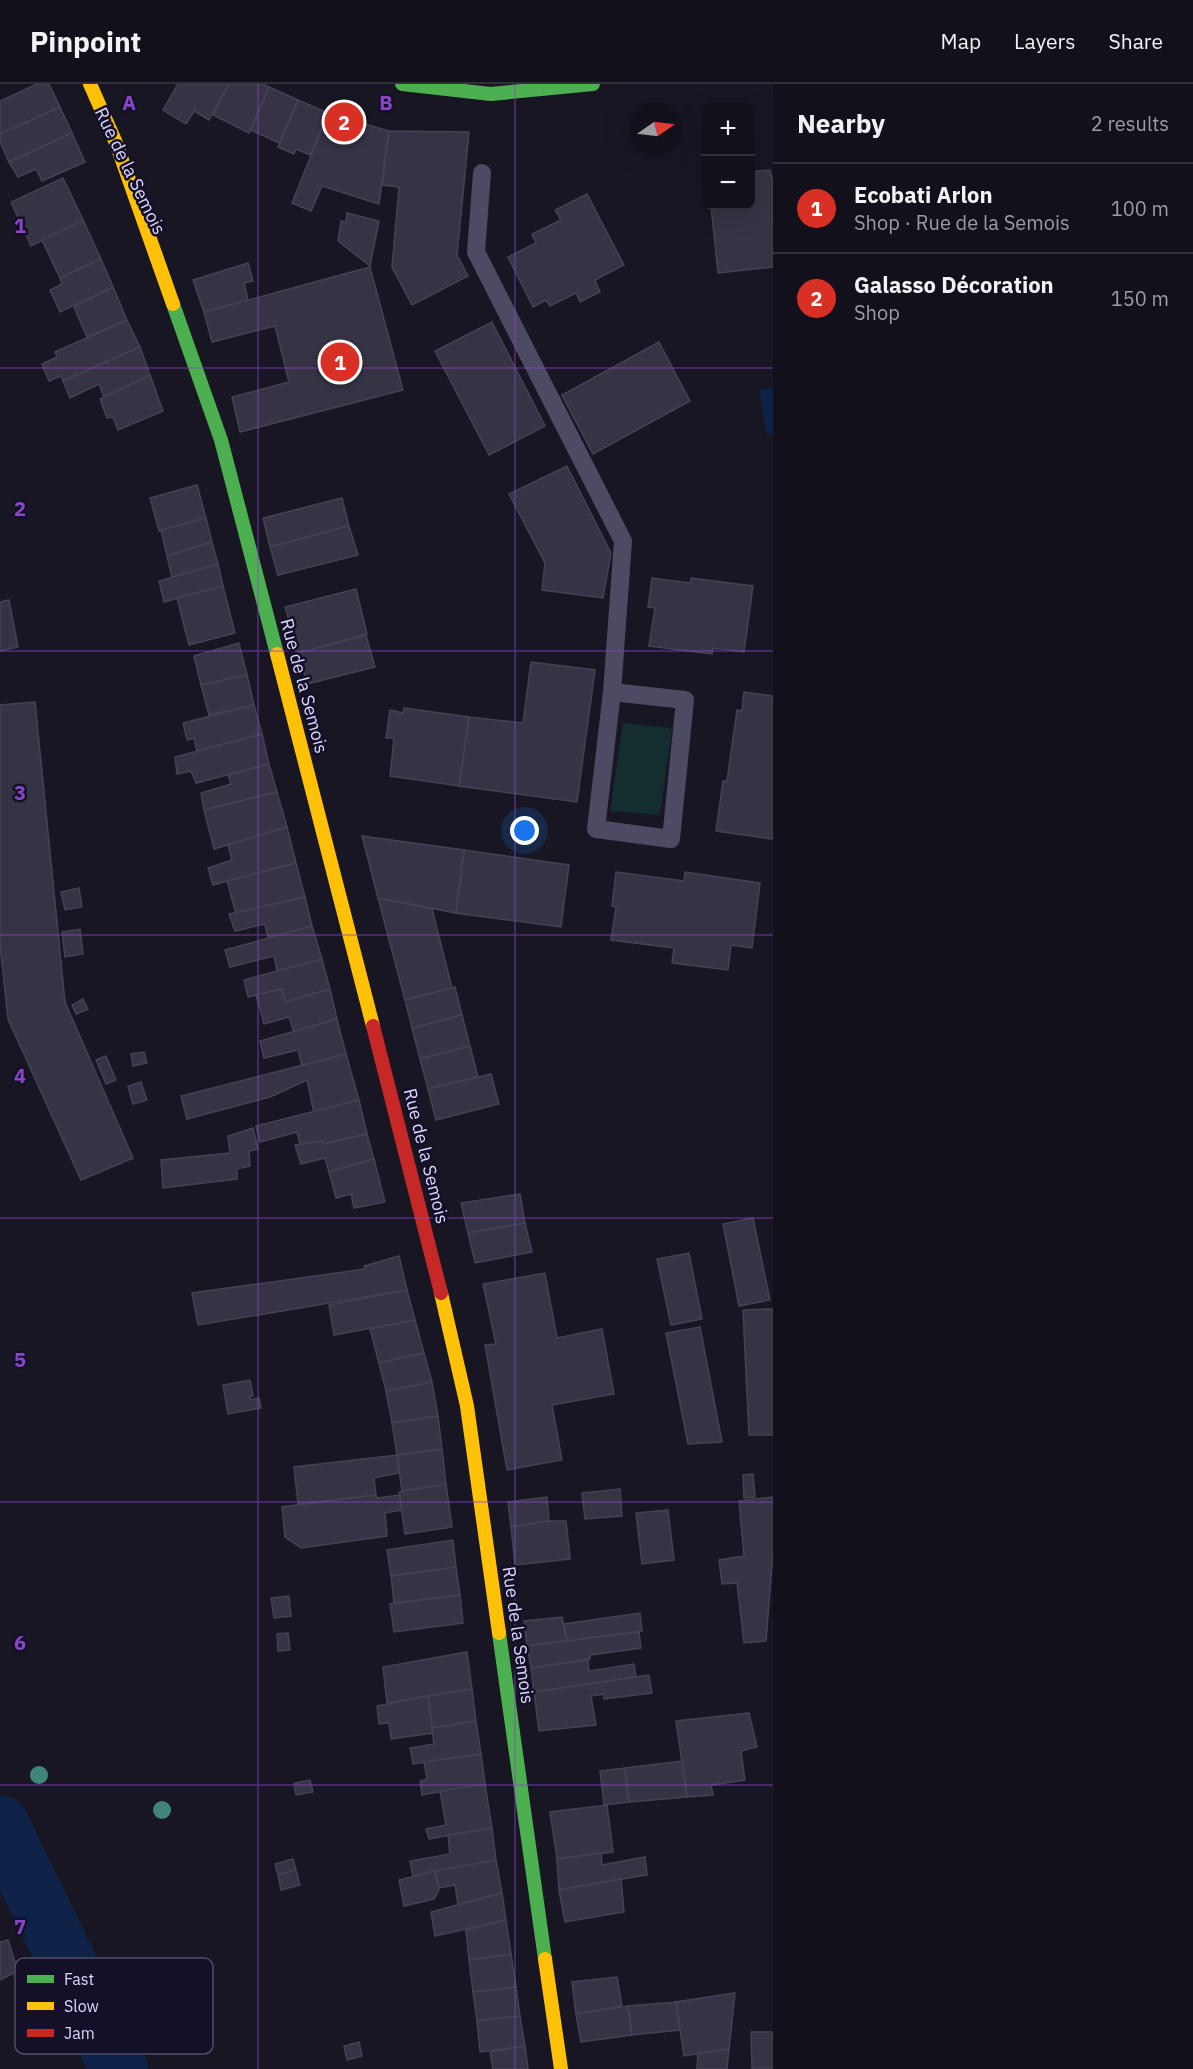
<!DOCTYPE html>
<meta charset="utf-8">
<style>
:root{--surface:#12101a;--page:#1f1e27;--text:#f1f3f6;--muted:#9c9da2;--line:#313039;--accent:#d93025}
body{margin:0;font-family:"IBM Plex Sans",sans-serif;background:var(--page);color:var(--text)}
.controls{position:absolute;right:18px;top:18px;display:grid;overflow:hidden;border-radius:12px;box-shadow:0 6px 24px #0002}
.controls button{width:54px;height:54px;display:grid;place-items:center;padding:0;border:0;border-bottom:2px solid var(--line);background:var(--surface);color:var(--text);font:30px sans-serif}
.compass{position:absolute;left:629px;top:18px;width:54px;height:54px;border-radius:50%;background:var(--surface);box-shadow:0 6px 24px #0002;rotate:76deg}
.you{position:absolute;left:525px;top:747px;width:21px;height:21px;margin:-15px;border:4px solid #fff;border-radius:50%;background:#1a73e8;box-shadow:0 0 0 9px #1a73e833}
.badge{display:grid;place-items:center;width:39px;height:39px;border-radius:50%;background:var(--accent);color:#fff;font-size:20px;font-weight:700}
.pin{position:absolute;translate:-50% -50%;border:3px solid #fff;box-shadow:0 2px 6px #0006}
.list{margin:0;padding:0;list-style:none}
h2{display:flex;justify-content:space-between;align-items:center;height:78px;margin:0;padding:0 24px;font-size:26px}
h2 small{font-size:20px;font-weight:400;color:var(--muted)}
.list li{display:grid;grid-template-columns:39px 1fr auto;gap:18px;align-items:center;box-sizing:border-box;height:90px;padding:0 24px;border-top:2px solid var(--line)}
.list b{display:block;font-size:22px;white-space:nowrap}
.list p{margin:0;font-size:20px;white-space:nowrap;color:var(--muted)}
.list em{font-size:20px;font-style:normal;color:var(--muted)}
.map{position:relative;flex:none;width:773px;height:1985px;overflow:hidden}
header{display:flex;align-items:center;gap:36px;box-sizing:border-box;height:84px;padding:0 30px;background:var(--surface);border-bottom:2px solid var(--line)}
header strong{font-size:28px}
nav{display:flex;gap:33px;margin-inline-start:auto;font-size:21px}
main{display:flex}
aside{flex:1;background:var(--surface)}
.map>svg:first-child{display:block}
</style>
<header>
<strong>Pinpoint</strong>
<nav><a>Map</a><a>Layers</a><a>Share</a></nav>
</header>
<main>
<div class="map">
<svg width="773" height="1985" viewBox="0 0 773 1985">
<rect width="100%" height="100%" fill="#181622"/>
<polygon fill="#142e2f" points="623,639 672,644 660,731 610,727"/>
<polygon fill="#0e2347" points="773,304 773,349 767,350 759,306"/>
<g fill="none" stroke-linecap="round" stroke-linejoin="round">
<polyline stroke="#0e2347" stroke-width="58" points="0,1740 119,1985"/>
</g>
<g fill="#363444" stroke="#454156" stroke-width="1.5">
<polygon points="37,0 49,0 60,23 0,50 0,17"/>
<polygon points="178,0 229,0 209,36 194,27 186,40 163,26"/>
<polygon points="229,0 262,0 269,3 249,49 213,31"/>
<polygon points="269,3 298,16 279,59 251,46"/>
<polygon points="298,16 328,29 310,71 296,65 294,70 278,63"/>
<polygon points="60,23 72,49 9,78 0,58 0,50"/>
<polygon points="328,29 389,47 379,120 322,102 311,127 292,119"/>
<polygon points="389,47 469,48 457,171 468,192 412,221 392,183 399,103 382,101"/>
<polygon points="72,49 85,78 42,97 36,85 18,93 9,78"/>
<polygon points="770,86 773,97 773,183 718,189 711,122 750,122 750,88"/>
<polygon points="63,94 83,136 31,162 11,118"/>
<polygon points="587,110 624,181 595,196 600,208 580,218 576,209 550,222 546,216 533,223 508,173 536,159 532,150 561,136 555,126"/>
<polygon points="347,129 379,137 370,182 338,157 341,137 346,138"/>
<polygon points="83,136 101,175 60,194 42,156"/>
<polygon points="101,175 113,203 60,228 50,206 62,200 60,194"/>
<polygon points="248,179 253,197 244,199 248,216 204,228 193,196"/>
<polygon points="370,183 403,306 240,348 232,313 289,298 275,242 212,258 204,228"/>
<polygon points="113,203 127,236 87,253 74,223"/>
<polygon points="127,236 140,263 63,297 61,292 49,297 42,280 57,273 55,268"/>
<polygon points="492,238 545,342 489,371 435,267"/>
<polygon points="659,258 690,317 593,370 562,311"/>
<polygon points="140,263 150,291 104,313 99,300 70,314 63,297"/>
<polygon points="150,291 163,327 118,346 113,333 107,334 100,315"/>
<polygon points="567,382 611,469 603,514 542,506 545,479 509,410"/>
<polygon points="197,401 206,434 159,447 150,414"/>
<polygon points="342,414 349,442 270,463 263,434"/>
<polygon points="206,434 212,458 167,472 161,446"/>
<polygon points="349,442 358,471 278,491 270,463"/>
<polygon points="212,458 218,480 172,494 167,472"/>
<polygon points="218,480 223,502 164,518 159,497"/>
<polygon points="652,494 690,499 691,494 753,502 744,568 713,564 712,570 649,562 655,524 648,523"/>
<polygon points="223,502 235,549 189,561 177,514"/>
<polygon points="356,505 367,550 299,569 293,565 286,545 291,543 285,523"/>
<polygon points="9,516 18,563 0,567 0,518"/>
<polygon points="366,551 375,583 307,600 299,569"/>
<polygon points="239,559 247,591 201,601 194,572"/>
<polygon points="531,578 595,586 577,718 459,702 469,633 523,639"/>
<polygon points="247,591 254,621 209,631 201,601"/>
<polygon points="744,608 773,612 773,755 716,747 723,697 727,697 737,626 742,627"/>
<polygon points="35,618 65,918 133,1074 81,1096 8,935 0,861 0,621"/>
<polygon points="254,621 262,650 197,667 194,654 187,656 183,639"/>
<polygon points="404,624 469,633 459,702 390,692 394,654 386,654 390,626 403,629"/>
<polygon points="262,650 269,680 196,699 191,687 177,690 175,673"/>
<polygon points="269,680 277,708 204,726 201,709 231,700 228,691"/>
<polygon points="277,708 287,743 214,765 204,726"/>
<polygon points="287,743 296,779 213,801 208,784 232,776 228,761"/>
<polygon points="362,752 464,766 456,829 378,814"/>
<polygon points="464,766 569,781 561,843 456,829"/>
<polygon points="296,779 305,813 236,830 227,797"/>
<polygon points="616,788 684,797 685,788 760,799 752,864 731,861 728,886 672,879 674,864 611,856 616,823 612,822"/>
<polygon points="79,804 82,823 65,826 61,808"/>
<polygon points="305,813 312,842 268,854 265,840 235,847 229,830"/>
<polygon points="378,814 432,825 452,904 405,916"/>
<polygon points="312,842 322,875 277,887 274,872 230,883 225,866"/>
<polygon points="80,845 83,870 65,873 62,848"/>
<polygon points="322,875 330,905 285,918 282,905 248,913 244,896"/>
<polygon points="455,903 462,931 412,944 405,916"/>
<polygon points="282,905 285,918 330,905 337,935 294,948 289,933 264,940 256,911"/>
<polygon points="83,915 88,925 76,930 72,921"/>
<polygon points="462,931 470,962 420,975 412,944"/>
<polygon points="337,935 346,970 302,982 298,966 264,974 260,957"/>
<polygon points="470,962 478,993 428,1005 420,975"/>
<polygon points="144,968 147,979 133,982 131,970"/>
<polygon points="346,970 359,1016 314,1029 307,996 270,1013 187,1035 181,1012"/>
<polygon points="106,972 116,996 106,1000 96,976"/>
<polygon points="491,990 499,1020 436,1036 428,1005"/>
<polygon points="141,998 147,1016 133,1020 128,1002"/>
<polygon points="359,1016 367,1050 323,1060 322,1057 300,1060 297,1048 260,1058 256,1042"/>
<polygon points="253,1044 258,1065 249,1067 250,1082 237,1085 237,1095 163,1104 161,1076 230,1069 228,1052"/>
<polygon points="367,1050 374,1075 329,1088 325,1074 301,1080 295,1061 322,1057 323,1060"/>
<polygon points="374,1075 385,1118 354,1124 351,1110 336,1114 329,1088"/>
<polygon points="520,1110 525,1139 468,1149 461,1119"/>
<polygon points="753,1134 770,1216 739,1222 723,1140"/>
<polygon points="525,1139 532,1168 475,1179 468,1149"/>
<polygon points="689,1169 702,1235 671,1241 657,1175"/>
<polygon points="399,1172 407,1206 198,1241 192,1209 365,1185 364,1182"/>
<polygon points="545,1189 557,1254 602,1245 614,1310 552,1321 562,1376 507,1386 485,1261 496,1260 483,1200"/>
<polygon points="407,1206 415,1236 334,1251 329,1221"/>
<polygon points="773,1225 773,1351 749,1351 743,1226"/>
<polygon points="415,1236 424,1269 379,1279 370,1245"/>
<polygon points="700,1243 722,1358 688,1360 666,1249"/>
<polygon points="424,1269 432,1298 386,1307 379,1279"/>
<polygon points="250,1296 253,1312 250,1312 250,1316 259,1314 261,1324 228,1330 223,1301"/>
<polygon points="432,1298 438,1332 392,1339 386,1307"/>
<polygon points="438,1332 442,1365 397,1371 392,1339"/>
<polygon points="442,1365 446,1400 402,1407 397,1371"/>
<polygon points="397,1371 399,1389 374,1394 376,1411 298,1420 294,1383"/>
<polygon points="753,1390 755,1413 744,1414 743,1391"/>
<polygon points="446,1400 452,1443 405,1450 399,1408"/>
<polygon points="620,1405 622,1432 585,1435 582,1409"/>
<polygon points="376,1411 377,1414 399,1411 402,1426 385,1429 387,1452 301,1464 285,1453 282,1423"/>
<polygon points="547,1413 549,1437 511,1443 508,1418"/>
<polygon points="773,1413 773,1467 766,1557 744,1559 737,1499 722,1500 719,1476 744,1472 739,1417"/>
<polygon points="668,1426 674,1476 642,1480 636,1429"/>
<polygon points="549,1437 566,1437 570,1475 515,1481 511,1443"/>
<polygon points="453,1456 456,1483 391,1492 387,1466"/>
<polygon points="456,1483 460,1511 394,1519 391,1492"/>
<polygon points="460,1511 463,1539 394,1548 390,1520"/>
<polygon points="289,1512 291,1532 274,1534 271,1514"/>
<polygon points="640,1529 642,1547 567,1557 564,1540"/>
<polygon points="562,1533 567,1557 527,1562 524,1537"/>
<polygon points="639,1548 641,1564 590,1571 590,1575 531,1584 527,1562"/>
<polygon points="288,1549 290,1566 278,1567 277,1550"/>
<polygon points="467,1568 472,1605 387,1619 383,1583"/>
<polygon points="588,1576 589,1587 634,1580 636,1593 534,1608 531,1584"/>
<polygon points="649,1591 652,1609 604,1615 604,1610 591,1612 596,1641 539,1647 534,1608"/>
<polygon points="472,1605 476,1637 432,1644 428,1612"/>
<polygon points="428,1612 433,1649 391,1655 389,1639 379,1640 377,1622"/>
<polygon points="749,1629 757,1663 741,1667 745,1696 711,1701 713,1711 687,1713 676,1637"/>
<polygon points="476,1637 481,1670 413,1680 410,1664 434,1660 432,1644"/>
<polygon points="481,1670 485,1700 422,1711 420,1697 427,1695 424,1678"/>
<polygon points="682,1677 687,1713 629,1718 625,1684"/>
<polygon points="625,1684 629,1718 604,1721 600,1687"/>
<polygon points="310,1696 313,1708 296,1711 294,1699"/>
<polygon points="485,1700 492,1744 429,1755 426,1745 446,1741 440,1707"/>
<polygon points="607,1721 613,1768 557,1775 550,1728"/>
<polygon points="492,1744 496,1776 413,1792 410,1777 450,1770 448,1751"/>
<polygon points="601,1769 602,1781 645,1773 647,1791 559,1806 557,1775"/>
<polygon points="293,1775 296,1786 278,1791 275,1780"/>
<polygon points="496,1776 502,1809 458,1821 455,1801 439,1804 435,1787"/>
<polygon points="296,1786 300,1801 281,1806 278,1791"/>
<polygon points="435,1787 439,1806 434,1815 404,1822 399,1796"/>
<polygon points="621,1795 624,1828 565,1838 559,1806"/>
<polygon points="502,1809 506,1836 435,1852 431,1828"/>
<polygon points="506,1836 511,1870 469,1876 466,1846"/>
<polygon points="8,1856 18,1887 0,1896 0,1858"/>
<polygon points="511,1870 516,1903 473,1908 469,1876"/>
<polygon points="617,1893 622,1922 576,1930 572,1898"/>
<polygon points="516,1903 520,1932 477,1937 473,1908"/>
<polygon points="735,1909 729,1965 684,1972 676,1918"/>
<polygon points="676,1918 680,1946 632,1951 628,1922"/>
<polygon points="628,1922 632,1951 581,1958 576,1930"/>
<polygon points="520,1932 525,1962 480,1968 477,1937"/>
<polygon points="751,1948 773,1948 773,1984 752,1984"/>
<polygon points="359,1958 362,1972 347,1976 344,1962"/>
<polygon points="525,1962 528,1985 493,1985 490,1968"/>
<polygon points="729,1965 727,1985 697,1985 698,1969"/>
</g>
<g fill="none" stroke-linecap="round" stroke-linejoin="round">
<polyline stroke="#4c4b63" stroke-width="18" points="482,89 476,168 623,457 612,608 596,745 671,755 685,616 612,608"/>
<g stroke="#4caf50" stroke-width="14">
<polyline points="402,0 491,10 593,0"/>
<polyline points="173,220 221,356 277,570"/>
<polyline points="499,1549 545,1875"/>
</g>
<g stroke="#ffc107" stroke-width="14">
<polyline points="90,0 116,59 173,220"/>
<polyline points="277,570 373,942"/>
<polyline points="441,1209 467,1322 499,1549"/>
<polyline points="545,1875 561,1985"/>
</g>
<polyline stroke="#c62828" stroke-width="14" points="373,942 441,1209"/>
</g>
<g fill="#418579">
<circle cx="39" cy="1691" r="9"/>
<circle cx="162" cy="1726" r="9"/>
</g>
<path fill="none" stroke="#8a46c9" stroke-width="1.5" stroke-opacity="0.55" d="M258,0V1985M515,0V1985M0,284H773M0,567H773M0,851H773M0,1134H773M0,1418H773M0,1701H773"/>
<g text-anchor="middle" stroke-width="5" stroke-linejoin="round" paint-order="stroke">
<g font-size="18" fill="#dcd8ff" stroke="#141028">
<text transform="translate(130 87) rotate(64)" y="6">Rue de la Semois</text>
<text transform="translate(304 602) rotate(75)" y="6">Rue de la Semois</text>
<text transform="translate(426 1072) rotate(76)" y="6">Rue de la Semois</text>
<text transform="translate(518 1551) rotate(82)" y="6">Rue de la Semois</text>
</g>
</g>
<rect x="15" y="1874" width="198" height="96" rx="9" fill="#141028" stroke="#504c68" stroke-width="1.5"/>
<rect x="27" y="1891" width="27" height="8" fill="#4caf50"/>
<rect x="27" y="1918" width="27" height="8" fill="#ffc107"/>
<rect x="27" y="1945" width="27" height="8" fill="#c62828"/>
<g font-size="16" fill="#dcd8ff">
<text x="64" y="1901">Fast</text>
<text x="64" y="1928">Slow</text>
<text x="64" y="1955">Jam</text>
</g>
<g font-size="20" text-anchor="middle" font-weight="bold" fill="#8a46c9" stroke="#141028" stroke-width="5" stroke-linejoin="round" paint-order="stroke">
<text x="129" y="26">A</text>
<text x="386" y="26">B</text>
<text x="20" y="149">1</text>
<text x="20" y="432">2</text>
<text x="20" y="716">3</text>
<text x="20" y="999">4</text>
<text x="20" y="1283">5</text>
<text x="20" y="1566">6</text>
<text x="20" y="1850">7</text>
</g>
</svg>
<div class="controls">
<button>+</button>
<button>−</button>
</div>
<svg class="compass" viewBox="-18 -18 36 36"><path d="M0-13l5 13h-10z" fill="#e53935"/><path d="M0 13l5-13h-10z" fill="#9c9da2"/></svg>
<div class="you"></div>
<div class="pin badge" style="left:340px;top:278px">1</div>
<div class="pin badge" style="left:344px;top:38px">2</div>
</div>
<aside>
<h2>Nearby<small>2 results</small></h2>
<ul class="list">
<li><span class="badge">1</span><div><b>Ecobati Arlon</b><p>Shop · Rue de la Semois</p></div><em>100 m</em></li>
<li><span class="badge">2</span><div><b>Galasso Décoration</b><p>Shop</p></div><em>150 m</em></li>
</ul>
</aside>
</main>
